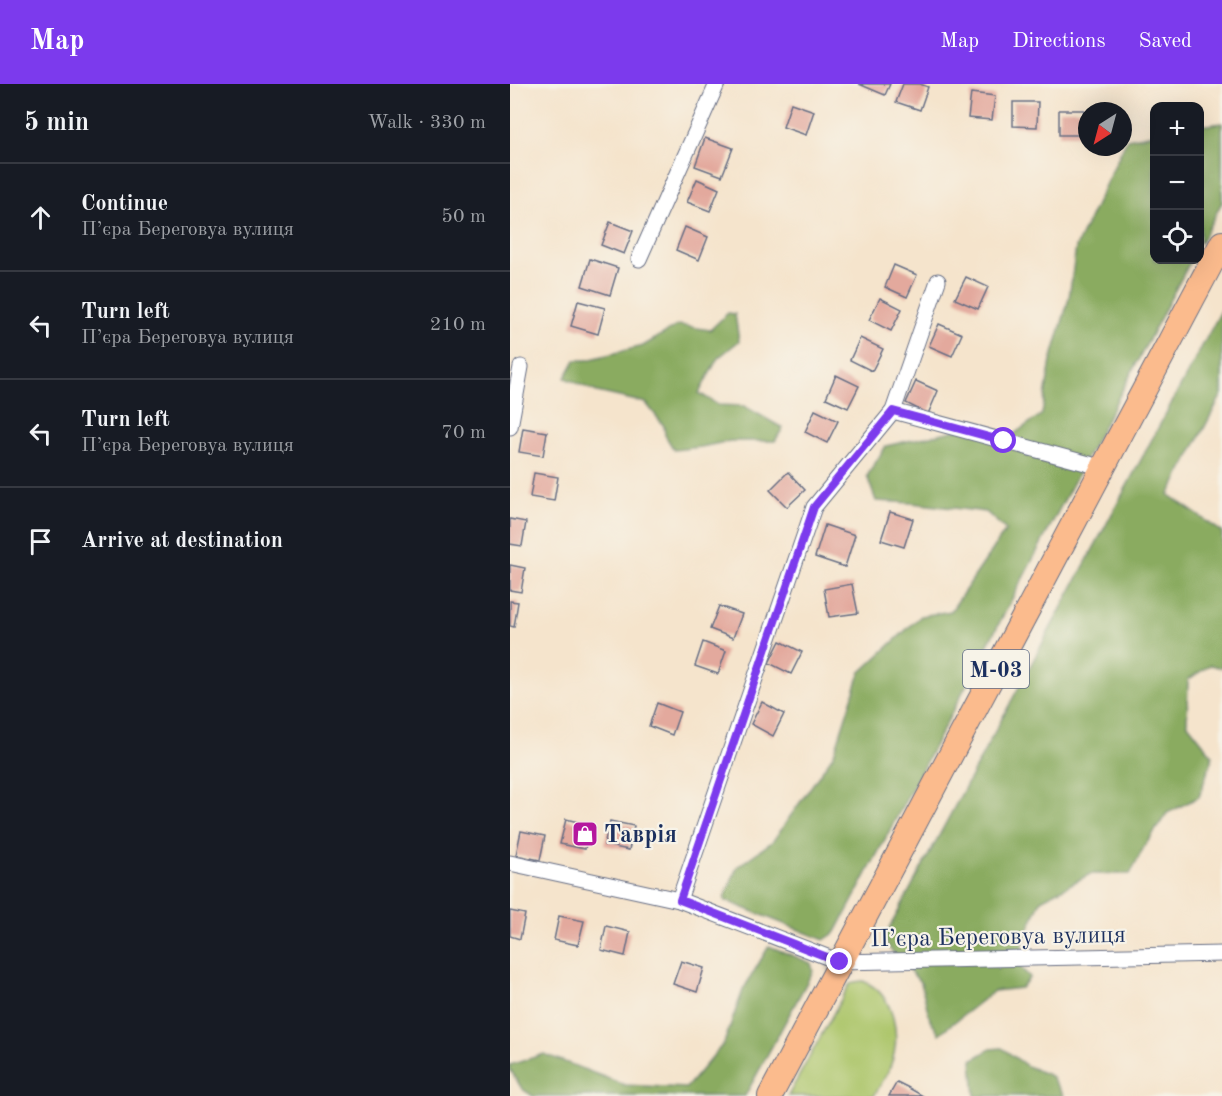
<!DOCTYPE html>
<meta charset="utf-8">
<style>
:root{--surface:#171b24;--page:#242831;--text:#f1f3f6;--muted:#9ea1a6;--line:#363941;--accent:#7c3aed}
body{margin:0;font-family:"Old Standard TT",serif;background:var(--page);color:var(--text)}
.controls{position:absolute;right:18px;top:18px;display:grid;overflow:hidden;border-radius:12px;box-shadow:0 6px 24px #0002}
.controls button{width:54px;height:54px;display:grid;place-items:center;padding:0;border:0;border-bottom:2px solid var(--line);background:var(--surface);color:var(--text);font:30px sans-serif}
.compass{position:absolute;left:568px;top:18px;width:54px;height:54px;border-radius:50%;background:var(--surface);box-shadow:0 6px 24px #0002;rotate:216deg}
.stop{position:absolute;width:18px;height:18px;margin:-14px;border:4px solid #7c3aed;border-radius:50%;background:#fff}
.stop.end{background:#7c3aed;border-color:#fff;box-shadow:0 2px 6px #0008}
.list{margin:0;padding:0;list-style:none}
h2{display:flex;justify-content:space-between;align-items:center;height:78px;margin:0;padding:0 24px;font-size:26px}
h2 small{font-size:20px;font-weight:400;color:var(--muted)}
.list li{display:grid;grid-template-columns:39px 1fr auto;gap:18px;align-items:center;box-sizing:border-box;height:108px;padding:0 24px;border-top:2px solid var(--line)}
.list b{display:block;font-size:22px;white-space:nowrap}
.list p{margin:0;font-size:20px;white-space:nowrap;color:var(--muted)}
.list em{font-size:20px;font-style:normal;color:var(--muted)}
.icon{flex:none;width:33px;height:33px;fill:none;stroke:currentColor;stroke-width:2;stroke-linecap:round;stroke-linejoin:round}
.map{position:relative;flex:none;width:712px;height:1012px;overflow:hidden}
header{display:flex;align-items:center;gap:36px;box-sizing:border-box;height:84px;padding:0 30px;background:var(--accent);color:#fff}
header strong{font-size:28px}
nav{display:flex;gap:33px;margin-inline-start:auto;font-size:21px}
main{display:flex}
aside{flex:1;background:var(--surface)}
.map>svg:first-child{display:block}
</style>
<header>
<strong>Map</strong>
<nav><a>Map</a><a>Directions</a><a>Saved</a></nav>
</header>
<main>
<aside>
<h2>5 min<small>Walk · 330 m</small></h2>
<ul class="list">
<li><svg class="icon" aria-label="ahead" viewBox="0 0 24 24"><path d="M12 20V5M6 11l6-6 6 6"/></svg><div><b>Continue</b><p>П’єра Береговуа вулиця</p></div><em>50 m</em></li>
<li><svg class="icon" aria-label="left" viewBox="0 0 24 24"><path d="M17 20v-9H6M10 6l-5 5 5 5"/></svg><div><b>Turn left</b><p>П’єра Береговуа вулиця</p></div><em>210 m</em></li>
<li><svg class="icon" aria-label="left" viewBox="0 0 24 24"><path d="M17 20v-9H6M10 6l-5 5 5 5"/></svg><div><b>Turn left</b><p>П’єра Береговуа вулиця</p></div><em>70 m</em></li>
<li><svg class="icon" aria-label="arrive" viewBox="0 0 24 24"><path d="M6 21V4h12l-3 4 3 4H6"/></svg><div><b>Arrive at destination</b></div></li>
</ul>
</aside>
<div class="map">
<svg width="712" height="1012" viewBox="0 0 712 1012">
<rect width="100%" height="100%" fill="#f7f3e8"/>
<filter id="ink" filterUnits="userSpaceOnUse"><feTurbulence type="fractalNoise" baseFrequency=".0167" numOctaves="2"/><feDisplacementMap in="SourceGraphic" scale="12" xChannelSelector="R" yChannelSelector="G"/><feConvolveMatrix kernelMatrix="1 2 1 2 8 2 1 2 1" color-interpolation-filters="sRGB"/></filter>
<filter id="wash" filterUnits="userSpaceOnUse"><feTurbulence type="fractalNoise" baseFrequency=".008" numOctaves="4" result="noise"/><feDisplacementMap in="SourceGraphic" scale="24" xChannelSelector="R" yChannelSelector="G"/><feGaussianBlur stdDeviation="1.35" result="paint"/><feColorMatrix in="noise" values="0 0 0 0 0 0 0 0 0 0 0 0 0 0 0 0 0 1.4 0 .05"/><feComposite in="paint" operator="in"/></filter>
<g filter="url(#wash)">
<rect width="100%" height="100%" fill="#f5e4cc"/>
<path fill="#adc66c" stroke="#647a65" stroke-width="1.5" d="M353,897C385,910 392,953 380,983C376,993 369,1003 364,1012H278L339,901L344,898Z"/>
<g fill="#8aab60" stroke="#526d5f" stroke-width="1.5">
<polygon points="712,39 712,118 690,160 690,42"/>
<polygon points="644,50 644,176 681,176 326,848 314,856 214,816 227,783 263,757 324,670 350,589 411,532 441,527 496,446 476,428 402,419 366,417 357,392 376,362 451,345 494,357 532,330 541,277 559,214 566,163 617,55"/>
<polygon points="712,225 712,310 659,411 712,448 712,584 700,581 678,596 677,639 703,672 689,713 657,729 634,763 620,790 580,790 531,816 513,858 510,883 520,893 511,904 484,907 429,950 420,936 411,899 380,865 374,854"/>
<polygon points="218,229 225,230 229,257 208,274 189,309 208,321 234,322 273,344 265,357 220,357 191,363 164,366 155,351 154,342 136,319 87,308 55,294 65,276 77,276 133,262 168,241 200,246"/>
<polygon points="259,862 301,879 303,887 235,1012 23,1012 12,1005 0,985 0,981 34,970 115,1001 176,1004 214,959 233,906"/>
<polygon points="492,964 517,982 541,992 554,1012 465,1012 462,976 480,965"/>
</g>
<g id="blocks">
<g fill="#e3a99d">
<polygon points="349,0 380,0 375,11"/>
<polygon points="393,0 410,0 418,3 410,26 386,18"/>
<polygon points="461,9 485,12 482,36 458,34"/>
<polygon points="503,18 528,18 527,43 503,42"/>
<polygon points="281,19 304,27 296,51 273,43"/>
<polygon points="549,26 574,26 573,51 549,51"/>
<polygon points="195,54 223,64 212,92 185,82"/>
<polygon points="187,95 209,105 200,127 177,118"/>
<polygon points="100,138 123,147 114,170 91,161"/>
<polygon points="175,143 198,153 189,176 166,166"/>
<polygon points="80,175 108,184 100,211 72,202"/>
<polygon points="384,181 407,191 397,213 375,203"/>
<polygon points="456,193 478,203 468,225 445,215"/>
<polygon points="370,214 392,225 381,247 359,236"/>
<polygon points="68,217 95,224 88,250 61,242"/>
<polygon points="429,240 452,250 442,272 419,262"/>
<polygon points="350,254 373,265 362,287 340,276"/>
<polygon points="326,291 349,302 338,324 316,314"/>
<polygon points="406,297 428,307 418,330 396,319"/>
<polygon points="305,326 328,337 317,359 295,348"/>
<polygon points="13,344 37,348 33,372 9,368"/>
<polygon points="278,388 295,406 277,423 260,406"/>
<polygon points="24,389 48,393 44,417 20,413"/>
<polygon points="380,428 403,435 394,463 371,456"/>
<polygon points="0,435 16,438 12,462 0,460"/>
<polygon points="315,441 345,451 335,483 305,473"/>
<polygon points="0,481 15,484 11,508 0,506"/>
<polygon points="342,500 348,529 319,533 314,505"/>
<polygon points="0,517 8,518 4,543 0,542"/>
<polygon points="209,522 232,530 223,554 200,545"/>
<polygon points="270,557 292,568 281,590 259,579"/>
<polygon points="193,558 216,567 208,590 185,582"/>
<polygon points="252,618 274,630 263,652 241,640"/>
<polygon points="147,619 170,628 162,651 139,642"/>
<polygon points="56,735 80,741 75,765 50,760"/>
<polygon points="100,737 124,742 119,766 94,761"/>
<polygon points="11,747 35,752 30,776 6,771"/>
<polygon points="0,827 15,830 10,855 0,852"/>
<polygon points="49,832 74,837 68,861 44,856"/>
<polygon points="96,842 120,848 115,872 91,866"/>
<polygon points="171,877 194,884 187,908 163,900"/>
<polygon points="387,998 397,1003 413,1012 379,1012"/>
</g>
</g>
</g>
<g filter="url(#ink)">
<use href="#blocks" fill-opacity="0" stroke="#676e84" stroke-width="1.5"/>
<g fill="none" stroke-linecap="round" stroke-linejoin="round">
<g stroke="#676e84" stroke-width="17">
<g id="minor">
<polyline points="129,175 207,0"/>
<polyline points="383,327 594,384"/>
<polyline points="0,343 11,283"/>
<polyline points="0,779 169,816 330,878 712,870"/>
<polyline points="169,816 304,423 383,327 428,197"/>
</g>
</g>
<g stroke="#676e84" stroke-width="26">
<polyline id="trunk" points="260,1012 712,159"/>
</g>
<use href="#minor" stroke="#fff" stroke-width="15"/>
<use href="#trunk" stroke="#fbbb8d" stroke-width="24"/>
</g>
</g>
<g fill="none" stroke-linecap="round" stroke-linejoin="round" filter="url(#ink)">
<polyline stroke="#7c3aed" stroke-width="8" points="330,878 170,816 304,423 383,327 494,357"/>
</g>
<defs>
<g id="shop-square" transform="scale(1.35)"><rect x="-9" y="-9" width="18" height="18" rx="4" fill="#b5179e" stroke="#f7f3e8"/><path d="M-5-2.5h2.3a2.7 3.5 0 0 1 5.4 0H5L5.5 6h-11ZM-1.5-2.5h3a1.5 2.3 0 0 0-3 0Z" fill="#fff"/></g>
</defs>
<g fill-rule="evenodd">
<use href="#shop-square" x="75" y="750"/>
</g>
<g text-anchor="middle" stroke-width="4.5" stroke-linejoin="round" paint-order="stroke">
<rect fill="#f7f3e8" stroke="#5d6a87" stroke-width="1.5" x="453" y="566" width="66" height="38" rx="4.5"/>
<g font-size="22" font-weight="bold" fill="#1b2f5e">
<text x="486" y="593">М-03</text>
</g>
<g font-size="24" font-weight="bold" fill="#1b2f5e" stroke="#f7f3e8" text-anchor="start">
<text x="94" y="758">Таврiя</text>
</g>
<g font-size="24" fill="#1b2f5e" stroke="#f7f3e8">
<text transform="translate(488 852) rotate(-1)" y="8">П’єра Береговуа вулиця</text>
</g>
</g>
</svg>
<div class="controls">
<button>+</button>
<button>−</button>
<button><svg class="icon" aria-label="locate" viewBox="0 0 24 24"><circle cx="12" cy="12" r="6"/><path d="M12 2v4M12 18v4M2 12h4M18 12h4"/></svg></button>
</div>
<svg class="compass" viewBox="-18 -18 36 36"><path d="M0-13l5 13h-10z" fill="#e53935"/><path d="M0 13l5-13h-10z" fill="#9ea1a6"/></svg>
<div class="stop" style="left:494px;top:357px"></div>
<div class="stop end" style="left:330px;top:878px"></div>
</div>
</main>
